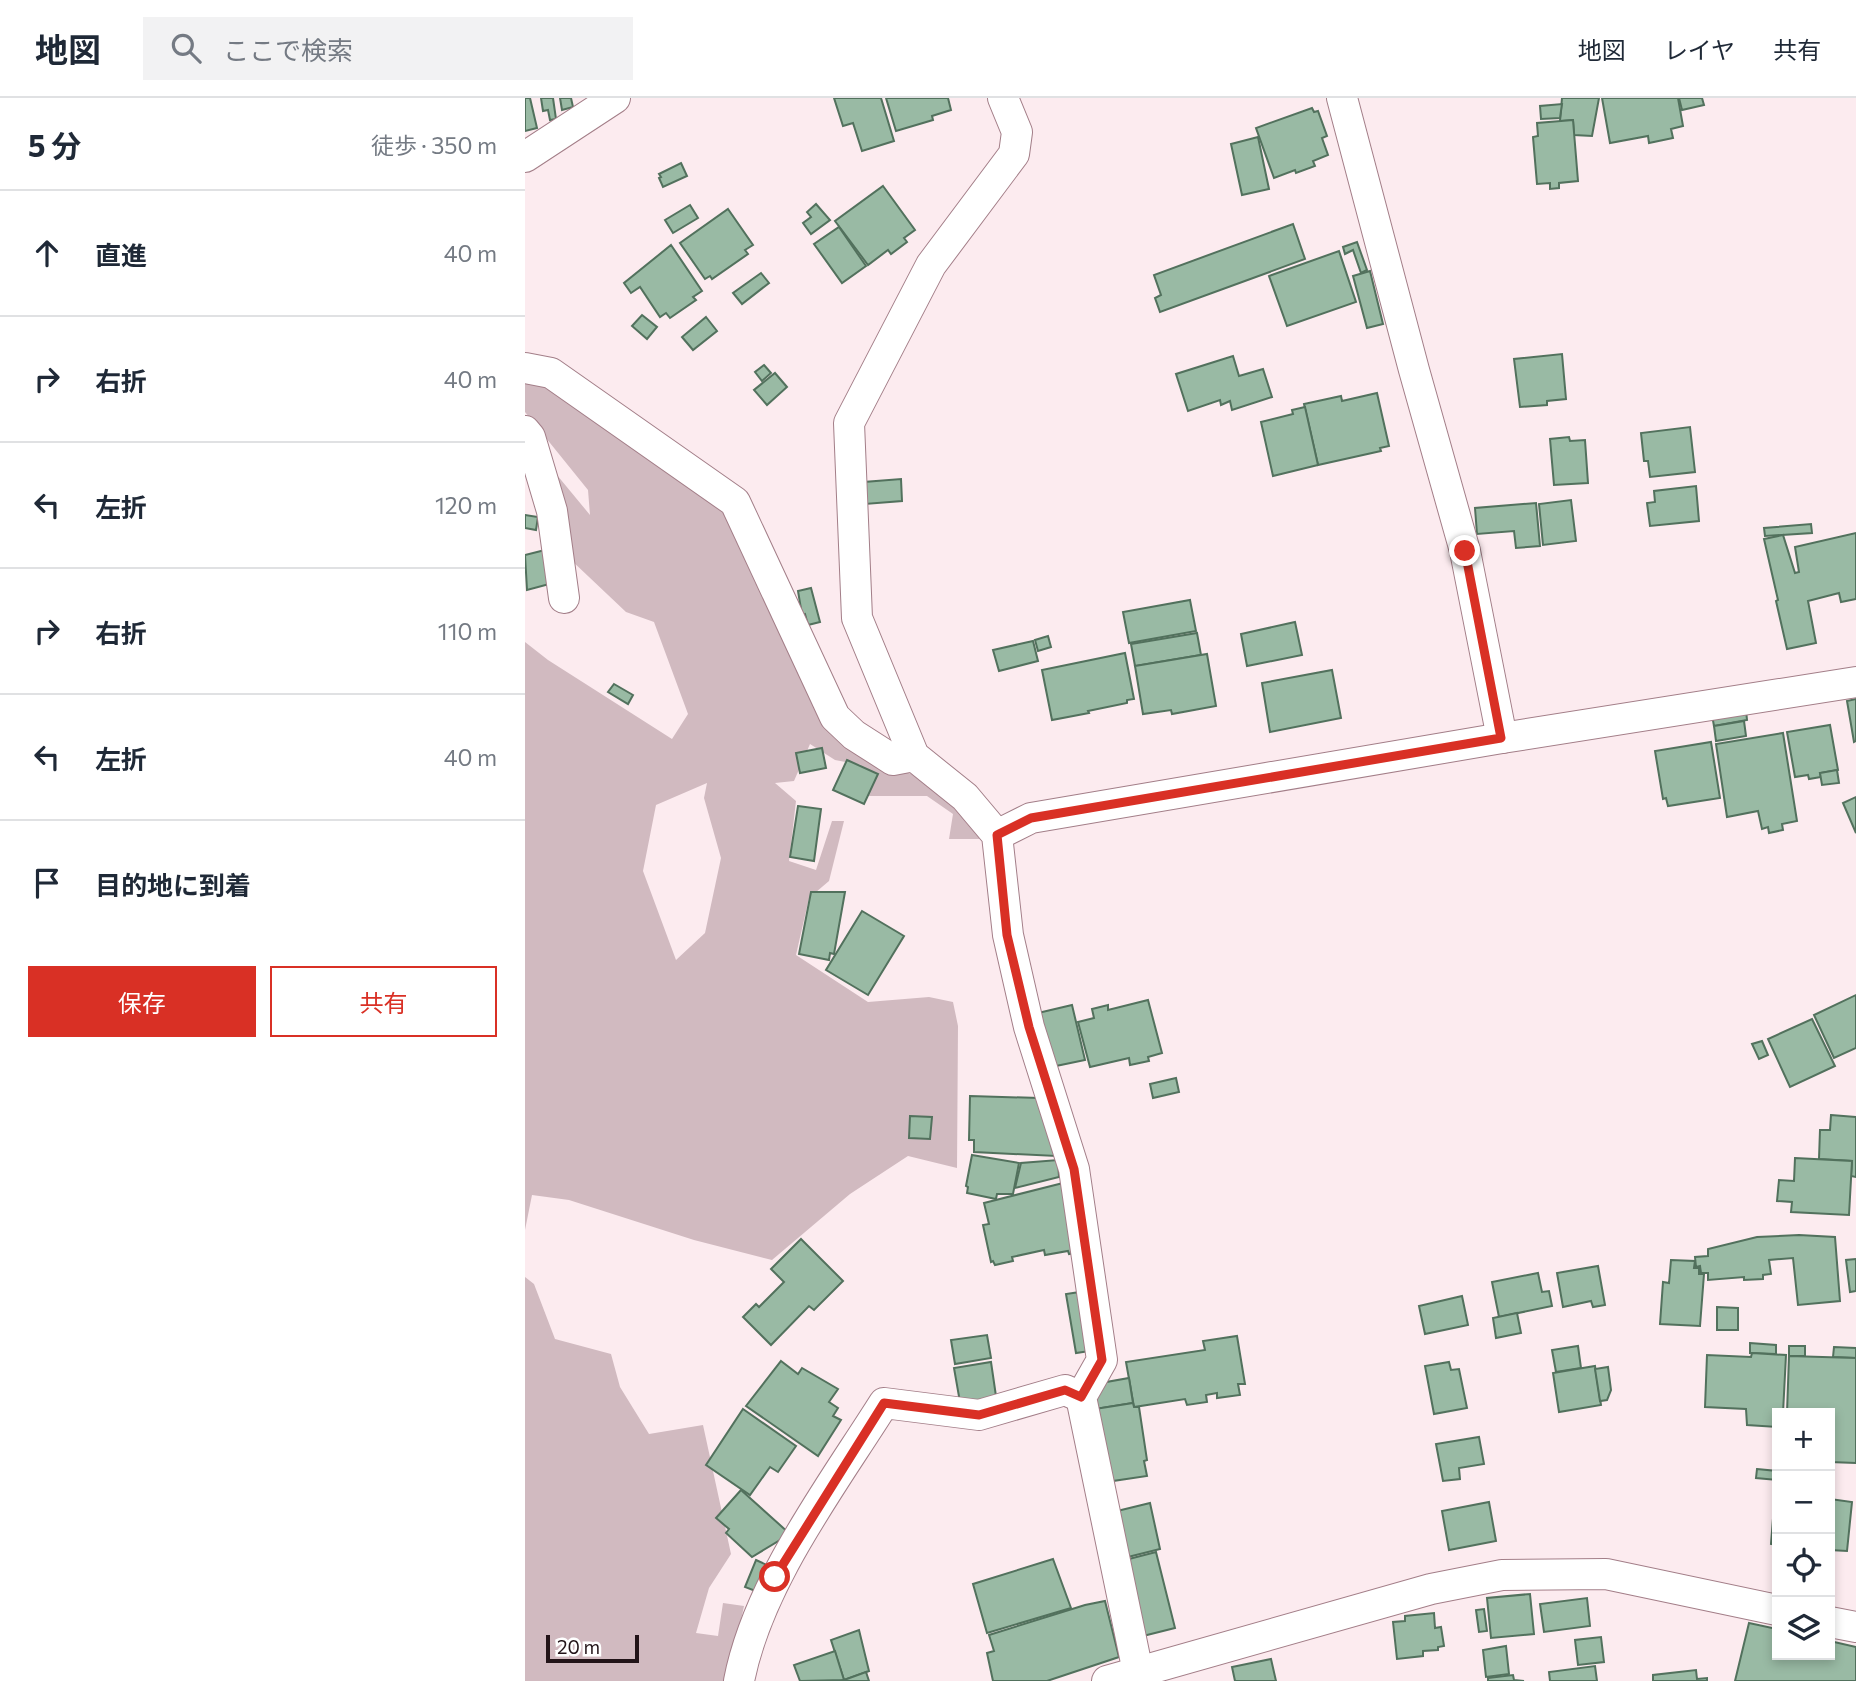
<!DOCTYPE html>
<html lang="ja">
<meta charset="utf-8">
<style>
:root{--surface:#fff;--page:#f2f2f3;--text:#1f2937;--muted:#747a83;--line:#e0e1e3;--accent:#d93025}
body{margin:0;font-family:Commissioner,"Noto Sans JP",sans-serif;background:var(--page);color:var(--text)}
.controls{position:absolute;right:21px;bottom:21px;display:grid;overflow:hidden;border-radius:0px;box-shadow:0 4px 10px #0003}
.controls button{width:63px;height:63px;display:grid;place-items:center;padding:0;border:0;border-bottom:2px solid var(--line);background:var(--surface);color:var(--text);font:35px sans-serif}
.scale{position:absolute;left:21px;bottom:18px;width:93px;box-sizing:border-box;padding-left:7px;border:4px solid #221418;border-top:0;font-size:19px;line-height:24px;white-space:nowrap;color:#221418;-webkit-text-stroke:5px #fff;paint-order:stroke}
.stop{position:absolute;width:21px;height:21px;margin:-16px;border:5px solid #d93025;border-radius:50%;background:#fff}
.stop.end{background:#d93025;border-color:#fff;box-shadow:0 2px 7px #0008}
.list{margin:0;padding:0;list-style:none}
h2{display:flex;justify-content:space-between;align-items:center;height:91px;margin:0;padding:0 28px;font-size:30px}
h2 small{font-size:23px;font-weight:400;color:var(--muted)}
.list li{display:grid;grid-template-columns:46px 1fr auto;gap:21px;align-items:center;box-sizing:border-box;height:126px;padding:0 28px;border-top:2px solid var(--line)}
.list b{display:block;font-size:26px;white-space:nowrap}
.list em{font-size:23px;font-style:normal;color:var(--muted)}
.actions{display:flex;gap:14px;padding:21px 28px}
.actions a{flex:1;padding:16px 0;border:2px solid var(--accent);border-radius:0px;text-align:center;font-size:24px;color:var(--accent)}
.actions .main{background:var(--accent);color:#fff}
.icon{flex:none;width:38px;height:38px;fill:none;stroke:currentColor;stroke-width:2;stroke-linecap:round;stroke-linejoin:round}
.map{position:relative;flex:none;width:1331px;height:1583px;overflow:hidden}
header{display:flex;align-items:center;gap:42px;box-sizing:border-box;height:98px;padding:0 35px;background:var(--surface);border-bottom:2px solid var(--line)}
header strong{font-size:33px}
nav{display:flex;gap:38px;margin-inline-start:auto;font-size:24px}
.search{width:490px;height:63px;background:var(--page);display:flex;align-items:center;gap:18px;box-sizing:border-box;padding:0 24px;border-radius:0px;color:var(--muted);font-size:26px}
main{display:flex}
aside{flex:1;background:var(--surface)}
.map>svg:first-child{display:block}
</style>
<header>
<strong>地図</strong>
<div class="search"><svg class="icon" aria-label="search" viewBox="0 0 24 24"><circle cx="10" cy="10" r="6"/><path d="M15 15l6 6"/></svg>ここで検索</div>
<nav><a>地図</a><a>レイヤ</a><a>共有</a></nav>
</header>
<main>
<aside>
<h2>5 分<small>徒歩 · 350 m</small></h2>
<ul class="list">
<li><svg class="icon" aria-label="ahead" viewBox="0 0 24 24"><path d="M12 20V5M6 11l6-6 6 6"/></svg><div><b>直進</b></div><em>40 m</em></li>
<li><svg class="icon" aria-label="right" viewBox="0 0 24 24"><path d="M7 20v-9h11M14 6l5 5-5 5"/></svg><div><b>右折</b></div><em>40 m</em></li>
<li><svg class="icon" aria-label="left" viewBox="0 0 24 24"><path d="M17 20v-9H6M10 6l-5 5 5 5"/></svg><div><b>左折</b></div><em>120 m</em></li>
<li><svg class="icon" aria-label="right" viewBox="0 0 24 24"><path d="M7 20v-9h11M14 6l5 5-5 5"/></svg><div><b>右折</b></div><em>110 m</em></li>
<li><svg class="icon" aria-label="left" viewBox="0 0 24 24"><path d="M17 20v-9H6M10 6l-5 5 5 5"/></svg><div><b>左折</b></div><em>40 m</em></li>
<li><svg class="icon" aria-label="arrive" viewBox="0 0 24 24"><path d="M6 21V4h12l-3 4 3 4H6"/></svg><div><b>目的地に到着</b></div></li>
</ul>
<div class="actions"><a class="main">保存</a><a>共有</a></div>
</aside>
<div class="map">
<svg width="1331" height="1583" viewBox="0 0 1331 1583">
<rect width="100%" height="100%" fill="#fcebef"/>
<g fill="#d1bac0" fill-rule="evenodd">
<path d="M0,280L61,309L202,406L341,662L396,679L458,729L454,741H424L428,716L402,698H336V667L310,662L285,646L269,683L250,685L271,703L264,763L291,772L307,723H319L304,783L284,800L271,857L343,904L404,899L428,904L433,928L432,1070L383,1058L325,1096L247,1162L169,1142L44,1102L7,1097L0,1132V544L23,562L147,641L163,616L129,524L101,514L45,461L27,371L65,417L63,392L0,314ZM182,685L179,700L196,760L180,835L151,862L118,773L131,707Z"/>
<polygon points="0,1179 9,1186 30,1241 86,1256 95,1289 124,1336 178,1327 206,1456 184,1490 171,1535 193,1538 198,1505 219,1508 203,1583 0,1583"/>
</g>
<g fill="#99baa4" stroke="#52715d" stroke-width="2">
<polygon points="0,0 5,0 12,30 0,33"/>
<polygon points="16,0 28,0 31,21 25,22 23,12 18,13"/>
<polygon points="35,0 46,0 48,9 37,12"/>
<polygon points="309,0 356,0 369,43 337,53 328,25 318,28"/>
<polygon points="361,0 423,0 426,12 407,18 408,22 371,33"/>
<polygon points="1037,0 1074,0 1067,38 1049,37 1048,22 1035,23"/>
<polygon points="1077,0 1153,0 1158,28 1146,31 1148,40 1124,45 1123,38 1085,45"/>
<polygon points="1154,0 1177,0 1179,7 1157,12"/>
<polygon points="1037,6 1035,20 1016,21 1015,8"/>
<polygon points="787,10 789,14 793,13 802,38 797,40 803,57 788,63 790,68 771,75 770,72 749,80 731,30"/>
<polygon points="1048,22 1053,83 1034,85 1034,90 1025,91 1025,85 1012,86 1008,39 1013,38 1012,25"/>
<polygon points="733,39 744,91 717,97 706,46"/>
<polygon points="156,65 162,78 138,89 134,80 136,79 134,76"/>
<polygon points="358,88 390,132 379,140 382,144 366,156 363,152 343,167 310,123"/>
<polygon points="291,106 305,122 286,136 278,125 286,119 282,114"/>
<polygon points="165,107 173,120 148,135 140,122"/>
<polygon points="203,111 228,147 220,152 223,156 187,181 185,178 180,181 155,145"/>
<polygon points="768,126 780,161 635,214 630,200 636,197 629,177"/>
<polygon points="314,129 341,168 317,185 289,146"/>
<polygon points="832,144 842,172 836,175 828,152 820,156 818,149"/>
<polygon points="146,147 177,193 168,199 171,202 145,220 141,215 135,219 115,189 106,195 99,185"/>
<polygon points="814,153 831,204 762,228 744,178"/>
<polygon points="845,173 858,226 842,230 828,178"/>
<polygon points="236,175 244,185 217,206 208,195"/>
<polygon points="117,217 132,229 122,241 107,228"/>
<polygon points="181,219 192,233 168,252 157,239"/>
<polygon points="1037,256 1041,301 1022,303 1022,307 995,309 989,261"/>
<polygon points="708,258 714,278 738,271 747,299 707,312 705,303 696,307 695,302 663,313 651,276"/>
<polygon points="239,267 246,275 237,283 230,274"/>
<polygon points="250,275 262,289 242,307 229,292"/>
<polygon points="852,295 864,348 855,350 856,353 793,367 779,306 816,298 817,303"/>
<polygon points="780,309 793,367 748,378 736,324 768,316 767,312"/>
<polygon points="1165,329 1170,374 1125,379 1123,363 1119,363 1116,335"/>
<polygon points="1044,339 1045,343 1060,342 1063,385 1029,387 1025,341"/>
<polygon points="376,381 377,403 340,406 339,384"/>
<polygon points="1171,388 1174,423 1125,428 1122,405 1130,404 1129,393"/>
<polygon points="1046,402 1051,443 1018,447 1014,406"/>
<polygon points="1011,405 1015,448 991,450 989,433 952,436 950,410"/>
<polygon points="0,417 13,419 11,432 0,430"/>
<polygon points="1286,426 1287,435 1240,438 1239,430"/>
<polygon points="1331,435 1331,501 1316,504 1314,495 1283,503 1291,545 1262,551 1251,503 1253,502 1239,441 1258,437 1270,475 1274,474 1270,449"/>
<polygon points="20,452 28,485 2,492 0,457"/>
<polygon points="286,490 295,524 283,527 280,516 277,517 273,493"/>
<polygon points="665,502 671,533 604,545 598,514"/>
<polygon points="770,524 777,557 722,568 716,536"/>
<polygon points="672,535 676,557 610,568 606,546"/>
<polygon points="523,538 526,549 513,553 510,542"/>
<polygon points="508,543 513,563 474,573 468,552"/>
<polygon points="600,555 609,601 602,602 602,605 563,613 564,615 527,622 517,572"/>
<polygon points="682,556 691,608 647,616 646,612 618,616 610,568"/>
<polygon points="807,572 816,620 745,634 737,585"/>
<polygon points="89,586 108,597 103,606 83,594"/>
<polygon points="1331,601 1331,643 1329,644 1322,603"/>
<polygon points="1221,612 1222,622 1189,628 1187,617"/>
<polygon points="1219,623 1221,638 1191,643 1189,628"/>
<polygon points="1305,627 1313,672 1295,675 1296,679 1284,681 1283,677 1270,679 1262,634"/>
<polygon points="1258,635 1272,723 1257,726 1258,732 1244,735 1243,729 1237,731 1233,713 1202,719 1191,646"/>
<polygon points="1186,644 1195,700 1143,708 1141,700 1138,701 1130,653"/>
<polygon points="297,650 301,670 275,675 271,655"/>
<polygon points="322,662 353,676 339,706 308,692"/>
<polygon points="1312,672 1314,685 1297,687 1295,675"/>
<polygon points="1331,699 1331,735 1318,705"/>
<polygon points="273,708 296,711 289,763 265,759"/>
<polygon points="286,794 320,794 309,856 305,855 304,862 274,856"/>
<polygon points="337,813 379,838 343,897 301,872"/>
<polygon points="1331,897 1331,950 1309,960 1289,917"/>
<polygon points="623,902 637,955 623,959 624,963 605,967 604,960 565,969 553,924 569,920 567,911 583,907 583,912"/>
<polygon points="547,907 560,962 526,969 513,915"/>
<polygon points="1287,921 1310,968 1265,989 1243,941"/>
<polygon points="1237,943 1243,957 1234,961 1227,946"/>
<polygon points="651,980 654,994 628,1000 625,986"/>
<polygon points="445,998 514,1000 531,1058 449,1054 449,1042 444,1042"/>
<polygon points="1306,1017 1331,1019 1331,1079 1326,1078 1327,1063 1294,1061 1295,1032 1305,1032"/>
<polygon points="385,1018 407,1019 405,1041 384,1040"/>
<polygon points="447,1057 494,1065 488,1096 472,1096 471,1101 442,1095 443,1089 441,1088"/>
<polygon points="1270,1060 1327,1063 1324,1117 1266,1114 1267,1104 1252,1103 1254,1082 1269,1083"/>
<polygon points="533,1062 534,1079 490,1090 496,1065"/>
<polygon points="538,1085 550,1155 544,1156 543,1153 520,1157 519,1152 487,1159 488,1163 470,1167 468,1163 466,1164 458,1127 464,1126 459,1105"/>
<polygon points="1274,1137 1310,1139 1315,1203 1273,1207 1268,1160 1244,1162 1246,1176 1238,1177 1238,1181 1219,1182 1219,1179 1183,1182 1183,1175 1176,1175 1175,1168 1171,1169 1170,1159 1183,1158 1183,1151 1232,1139"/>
<polygon points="276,1141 318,1183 289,1212 284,1208 246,1247 218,1219 231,1206 234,1209 259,1184 246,1171"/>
<polygon points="1331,1161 1331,1193 1325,1194 1321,1162"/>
<polygon points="1146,1162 1170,1163 1169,1170 1174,1170 1174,1176 1179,1176 1175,1228 1135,1226 1138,1184 1144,1185"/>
<polygon points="1073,1168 1080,1207 1068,1209 1066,1203 1038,1209 1032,1175"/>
<polygon points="1013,1175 1017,1194 1024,1193 1027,1208 974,1219 967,1184"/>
<polygon points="555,1194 565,1253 551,1255 541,1196"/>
<polygon points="937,1198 943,1227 900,1236 894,1208"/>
<polygon points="1192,1209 1213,1210 1213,1232 1192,1232"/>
<polygon points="992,1215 996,1235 971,1240 968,1220"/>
<polygon points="462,1237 466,1260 430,1266 426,1242"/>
<polygon points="712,1238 720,1286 713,1286 715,1297 692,1300 692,1295 681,1297 682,1304 662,1307 660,1301 609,1309 601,1264 680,1252 678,1243"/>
<polygon points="1225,1245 1251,1247 1251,1256 1225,1255"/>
<polygon points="1053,1248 1056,1270 1031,1274 1027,1252"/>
<rect x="1264" y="1248" width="16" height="10"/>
<polygon points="1309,1249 1331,1250 1331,1260 1308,1259"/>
<polygon points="1227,1255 1261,1257 1258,1315 1252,1315 1252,1329 1222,1327 1221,1311 1180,1309 1182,1257 1226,1259"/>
<polygon points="1264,1258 1331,1260 1331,1365 1305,1364 1305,1315 1262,1315"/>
<polygon points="256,1263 273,1276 277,1270 313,1291 304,1304 313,1310 308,1318 316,1322 293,1358 221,1308"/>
<polygon points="466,1264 472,1305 436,1310 429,1270"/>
<polygon points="924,1264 926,1272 934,1271 942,1310 909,1316 900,1268"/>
<polygon points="1070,1268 1076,1307 1034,1314 1028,1275"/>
<polygon points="1083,1269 1086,1292 1082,1302 1075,1303 1070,1271"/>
<polygon points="604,1280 608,1305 570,1311 568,1300 576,1285"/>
<polygon points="608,1305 609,1309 614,1309 622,1362 619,1363 622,1378 581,1384 570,1311"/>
<polygon points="218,1311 271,1348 253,1374 245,1369 225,1397 181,1367"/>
<polygon points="954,1339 959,1366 934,1370 935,1381 918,1383 911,1346"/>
<polygon points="1232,1371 1252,1373 1252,1382 1231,1380"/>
<polygon points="216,1392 265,1436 227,1459 201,1435 204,1431 191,1420"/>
<polygon points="1250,1395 1252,1396 1252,1447 1246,1446"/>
<polygon points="1305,1401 1327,1404 1322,1453 1305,1452"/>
<polygon points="964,1404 971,1443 924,1452 917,1413"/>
<polygon points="625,1405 635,1451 599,1460 588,1414"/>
<polygon points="631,1454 650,1530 618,1538 600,1462"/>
<polygon points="528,1461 546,1510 462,1535 448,1486"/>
<polygon points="231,1462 244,1468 233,1494 220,1489"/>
<polygon points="1005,1496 1009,1536 966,1540 962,1500"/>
<polygon points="1062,1500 1065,1528 1019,1534 1015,1506"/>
<polygon points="580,1503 594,1559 522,1583 468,1583 462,1555 469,1553 464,1537 560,1507"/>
<polygon points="959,1511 962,1533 954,1534 951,1512"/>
<polygon points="909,1515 910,1530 916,1529 919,1548 913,1549 913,1552 898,1553 898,1558 872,1561 868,1524 880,1523 880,1518"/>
<polygon points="1224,1525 1252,1531 1252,1557 1305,1557 1305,1543 1331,1549 1331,1583 1210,1583"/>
<polygon points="334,1532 344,1573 319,1582 306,1542"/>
<polygon points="1076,1539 1079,1564 1053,1567 1050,1542"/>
<polygon points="981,1548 984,1576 961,1579 958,1552"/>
<polygon points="310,1553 319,1582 275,1583 269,1567"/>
<polygon points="746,1561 751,1583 710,1583 707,1569"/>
<polygon points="1070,1568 1072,1583 1025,1583 1024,1574"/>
<polygon points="1171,1572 1172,1581 1182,1580 1182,1583 1128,1583 1128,1577"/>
<polygon points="341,1574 344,1583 315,1583 319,1582"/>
<polygon points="988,1577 989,1582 999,1583 963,1583 963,1580"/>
</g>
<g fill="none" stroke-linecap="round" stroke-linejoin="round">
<g stroke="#a37e88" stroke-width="32">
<g id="minor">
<polyline points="478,0 492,34 489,56 406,167 324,325 332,520 389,658 440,699 472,737 483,837 504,929 549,1071 577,1262 556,1299 613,1574"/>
<polyline points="817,0 889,272 940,453 977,640"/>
<polyline points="0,59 90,0"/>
<polyline points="0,270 26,275 210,404 310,619 329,637 368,662 389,658"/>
<polyline points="0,333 5,339 27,413 39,500"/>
<polyline points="472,737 506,720 977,640 1331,584"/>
<polyline points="1305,1524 1331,1529"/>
<path d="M214,1583C233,1485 306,1389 359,1305L454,1317L540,1292L556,1299"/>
<polyline points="582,1583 906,1491 977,1477 1081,1476 1252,1512"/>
</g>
</g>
<use href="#minor" stroke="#fff" stroke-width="30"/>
</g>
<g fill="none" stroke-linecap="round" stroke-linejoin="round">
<polyline stroke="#d93025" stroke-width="9" points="250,1479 359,1305 454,1317 540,1292 556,1299 577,1262 549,1071 504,929 482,837 472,737 506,720 976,640 940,453"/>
</g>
</svg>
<div class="controls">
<button>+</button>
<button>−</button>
<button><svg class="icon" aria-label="locate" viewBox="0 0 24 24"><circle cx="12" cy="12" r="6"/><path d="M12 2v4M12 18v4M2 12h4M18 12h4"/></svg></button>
<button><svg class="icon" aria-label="layers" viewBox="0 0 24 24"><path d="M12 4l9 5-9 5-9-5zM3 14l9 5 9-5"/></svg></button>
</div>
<div class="scale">20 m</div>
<div class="stop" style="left:250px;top:1479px"></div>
<div class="stop end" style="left:940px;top:453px"></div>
</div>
</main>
